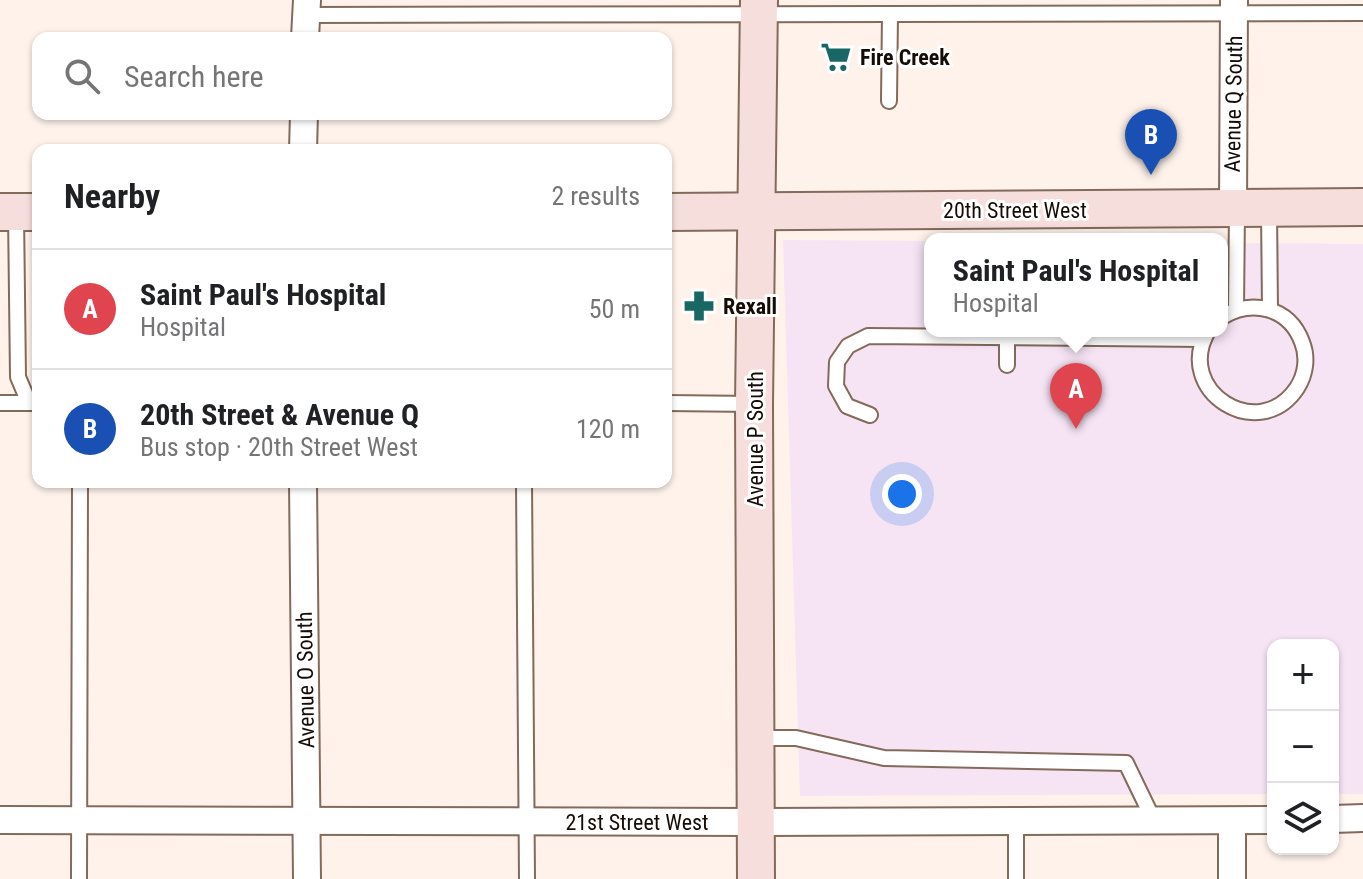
<!DOCTYPE html>
<meta charset="utf-8">
<style>
:root{--surface:#fff;--page:#f2f2f2;--text:#202124;--muted:#757577;--line:#e0e0e0;--accent:#0f766e}
body{margin:0;font-family:"Roboto Condensed",sans-serif;background:var(--page);color:var(--text)}
.controls{position:absolute;right:24px;bottom:24px;display:grid;overflow:hidden;border-radius:16px;box-shadow:0 2px 6px #0004}
.controls button{width:72px;height:72px;display:grid;place-items:center;padding:0;border:0;border-bottom:2px solid var(--line);background:var(--surface);color:var(--text);font:40px sans-serif}
.you{position:absolute;left:902px;top:494px;width:28px;height:28px;margin:-20px;border:6px solid #fff;border-radius:50%;background:#1a73e8;box-shadow:0 0 0 12px #1a73e833}
.badge{display:grid;place-items:center;width:52px;height:52px;border-radius:50%;background:var(--accent);color:#fff;font-size:26px;font-weight:700}
.pin{position:absolute;translate:-50% -66px;filter:drop-shadow(0 2px 4px #0008)}
.pin::after{content:'';position:absolute;top:42px;width:28px;height:24px;background:inherit;clip-path:polygon(0 0,100% 0,50% 100%)}
.popup{position:absolute;left:924px;top:233px;width:304px;height:104px;box-sizing:border-box;display:grid;place-content:center;border-radius:16px;background:var(--surface);filter:drop-shadow(0 2px 6px #0005);font-size:26px;white-space:nowrap;color:var(--muted)}
.popup b{font-size:30px;color:var(--text)}
.popup::after{content:'';position:absolute;left:50%;top:100%;margin-left:-16px;border:16px solid transparent;border-top-color:var(--surface)}
.list{margin:0;padding:0;list-style:none}
h2{display:flex;justify-content:space-between;align-items:center;height:104px;margin:0;padding:0 32px;font-size:34px}
h2 small{font-size:26px;font-weight:400;color:var(--muted)}
.list li{display:grid;grid-template-columns:52px 1fr auto;gap:24px;align-items:center;box-sizing:border-box;height:120px;padding:0 32px;border-top:2px solid var(--line)}
.list b{display:block;font-size:30px;white-space:nowrap}
.list p{margin:0;font-size:26px;white-space:nowrap;color:var(--muted)}
.list em{font-size:26px;font-style:normal;color:var(--muted)}
.icon{flex:none;width:44px;height:44px;fill:none;stroke:currentColor;stroke-width:2;stroke-linecap:round;stroke-linejoin:round}
.map{position:relative;flex:none;width:1363px;height:879px;overflow:hidden}
.search{position:absolute;background:var(--surface);box-shadow:0 2px 6px #0004;left:32px;top:32px;width:640px;height:88px;display:flex;align-items:center;gap:20px;box-sizing:border-box;padding:0 28px;border-radius:16px;color:var(--muted);font-size:30px}
.panel{position:absolute;background:var(--surface);box-shadow:0 2px 6px #0004;left:32px;top:144px;width:640px;height:344px;border-radius:16px}
.map>svg:first-child{display:block}
</style>
<div class="map">
<svg width="1363" height="879" viewBox="0 0 1363 879">
<rect width="100%" height="100%" fill="#fef2eb"/>
<polygon fill="#f6e4f5" points="783,240 930,241 930,331 1222,331 1222,243 1363,244 1363,794 1333,794 1333,645 1273,645 1273,794 800,796"/>
<g fill="none" stroke-linecap="round" stroke-linejoin="round">
<g stroke="#836a5a" stroke-width="18">
<g id="service">
<polyline points="306,15 1363,13"/>
<polyline points="889,101 890,14"/>
<polyline points="1269,210 1270,309"/>
<polyline points="16,213 18,377 29,403"/>
<polyline points="1236,309 1237,209"/>
<path d="M1208,331C1173,391 1259,445 1297,388C1306,374 1308,357 1302,342C1289,307 1252,299 1222,317"/>
<polyline points="1007,365 1007,338"/>
<polyline points="0,403 36,403"/>
<polyline points="666,403 754,404"/>
<polyline points="870,415 847,406 836,386 837,362 848,346 868,336 1204,339"/>
<polyline points="524,482 527,879"/>
<polyline points="758,738 796,738 884,758 1126,763 1154,821"/>
<polyline points="1016,820 1016,879"/>
<polyline points="79,879 80,482"/>
</g>
</g>
<g stroke="#836a5a" stroke-width="30">
<g id="minor">
<polyline points="305,38 307,0"/>
<polyline points="303,150 304,114"/>
<polyline points="1233,208 1234,0"/>
<polyline points="303,482 307,879"/>
<polyline points="1333,819 1363,818"/>
<polyline points="0,820 756,822 1273,820"/>
<polyline points="1232,879 1232,821"/>
</g>
</g>
<g stroke="#836a5a" stroke-width="40">
<g id="secondary">
<polyline points="0,212 38,212"/>
<polyline points="666,212 1363,207"/>
<polyline points="756,879 754,404 759,0"/>
</g>
</g>
<use href="#service" stroke="#fff" stroke-width="14"/>
<use href="#minor" stroke="#fff" stroke-width="26"/>
<use href="#secondary" stroke="#f6dedc" stroke-width="36"/>
</g>
<defs>
<g id="supermarket-bare" transform="scale(2.4)"><path d="M-6-5.5h2.5l.6 2H6L4.5 2H-2.5L-4.4-4H-6ZM-1.5 3.2a1.3 1.3 0 1 0 .1 0ZM3 3.2a1.3 1.3 0 1 0 .1 0Z" fill="#196764" stroke="#fff" stroke-width="2.5" paint-order="stroke"/></g>
<g id="pharmacy-bare" transform="scale(2.4)"><path d="M-2-6h4v4h4v4h-4v4h-4v-4h-4v-4h4Z" fill="#196764" stroke="#fff" stroke-width="2.5" paint-order="stroke"/></g>
</defs>
<g fill-rule="evenodd">
<use href="#supermarket-bare" x="836" y="57"/>
<use href="#pharmacy-bare" x="699" y="306"/>
</g>
<g text-anchor="middle" stroke-width="6" stroke-linejoin="round" paint-order="stroke">
<g font-size="22" font-weight="bold" fill="#150c06" stroke="#fff" text-anchor="start">
<text x="860" y="65">Fire Creek</text>
<text x="723" y="314">Rexall</text>
</g>
<g font-size="22" fill="#150c06" stroke="#fff">
<text transform="translate(1233 104) rotate(-89)" y="8">Avenue Q South</text>
<text x="1015" y="218">20th Street West</text>
<text transform="translate(755 439) rotate(-90)" y="8">Avenue P South</text>
<text transform="translate(305 680) rotate(-91)" y="8">Avenue O South</text>
<text x="637" y="830">21st Street West</text>
</g>
</g>
</svg>
<div class="controls">
<button>+</button>
<button>−</button>
<button><svg class="icon" aria-label="layers" viewBox="0 0 24 24"><path d="M12 4l9 5-9 5-9-5zM3 14l9 5 9-5"/></svg></button>
</div>
<div class="you"></div>
<div class="pin badge" style="left:1076px;top:429px;background:#e0444e">A</div>
<div class="popup"><b>Saint Paul's Hospital</b>Hospital</div>
<div class="pin badge" style="left:1151px;top:175px;background:#1a4fb4">B</div>
<div class="search"><svg class="icon" aria-label="search" viewBox="0 0 24 24"><circle cx="10" cy="10" r="6"/><path d="M15 15l6 6"/></svg>Search here</div>
<section class="panel">
<h2>Nearby<small>2 results</small></h2>
<ul class="list">
<li><span class="badge" style="background:#e0444e">A</span><div><b>Saint Paul's Hospital</b><p>Hospital</p></div><em>50 m</em></li>
<li><span class="badge" style="background:#1a4fb4">B</span><div><b>20th Street &amp; Avenue Q</b><p>Bus stop · 20th Street West</p></div><em>120 m</em></li>
</ul>
</section>
</div>
